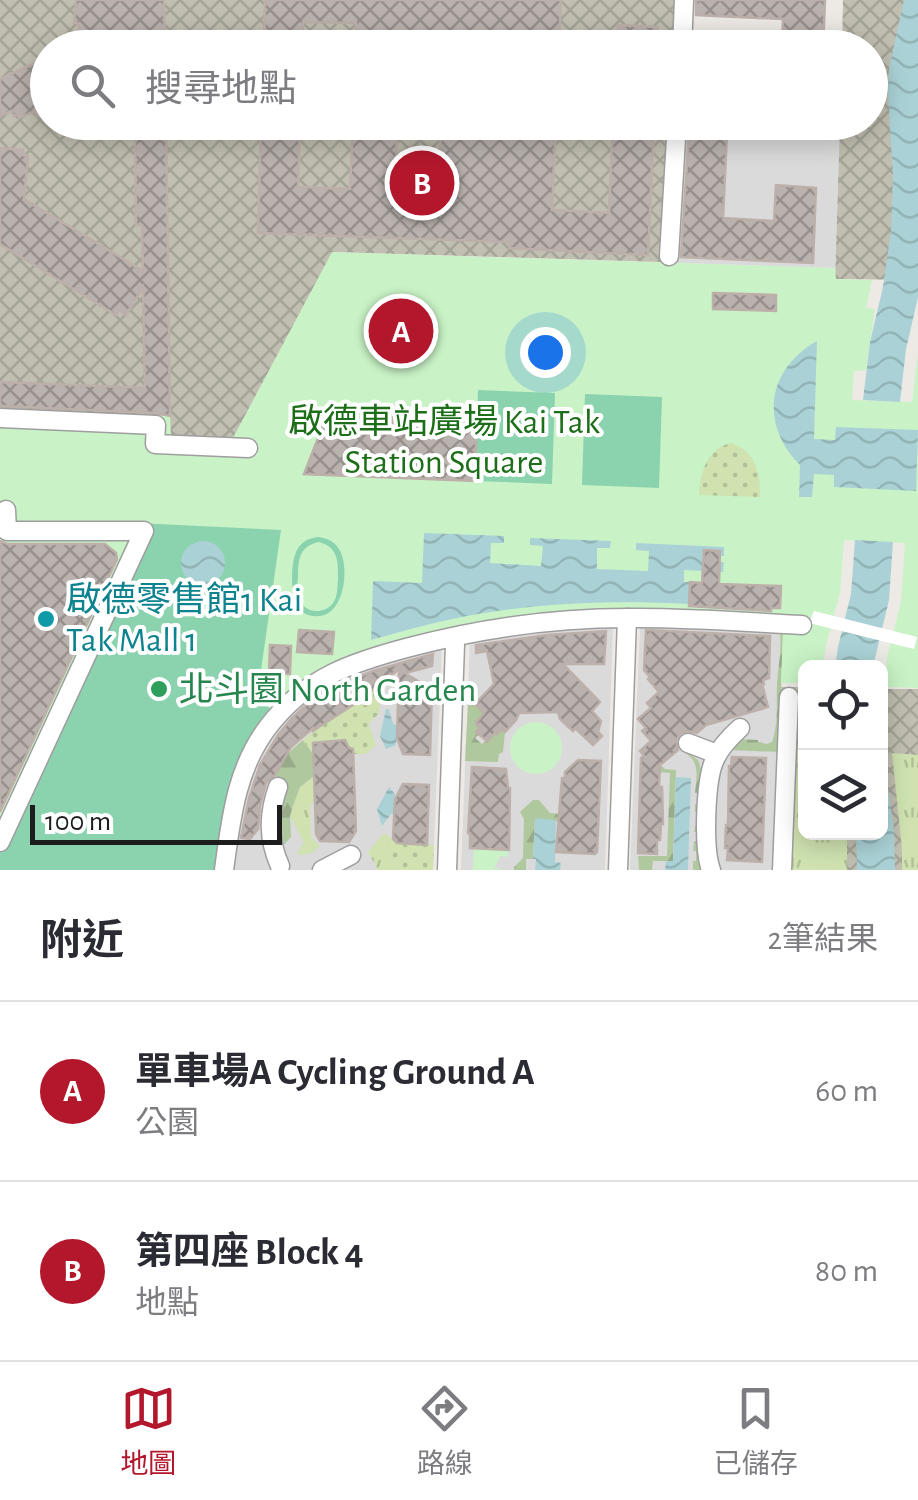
<!DOCTYPE html>
<html lang="zh-TW">
<meta charset="utf-8">
<style>
:root{--surface:#fff;--page:#f7f7f7;--text:#2b2b33;--muted:#7c7c81;--line:#e1e1e2;--accent:#b3172c}
body{margin:0;font-family:"Alegreya Sans","Noto Sans TC",sans-serif;background:var(--page);color:var(--text)}
.controls{position:absolute;right:30px;bottom:30px;display:grid;overflow:hidden;border-radius:15px;box-shadow:0 5px 25px #0003}
.controls button{width:90px;height:90px;display:grid;place-items:center;padding:0;border:0;border-bottom:2px solid var(--line);background:var(--surface);color:var(--text);font:50px sans-serif}
.scale{position:absolute;left:30px;bottom:25px;width:252px;box-sizing:border-box;padding-left:10px;border:5px solid #1d1d1d;border-top:0;font-size:28px;line-height:35px;white-space:nowrap;color:#1d1d1d;-webkit-text-stroke:8px #fff;paint-order:stroke}
.you{position:absolute;left:545px;top:352px;width:35px;height:35px;margin:-25px;border:8px solid #fff;border-radius:50%;background:#1a73e8;box-shadow:0 0 0 15px #1a73e833}
.badge{display:grid;place-items:center;width:65px;height:65px;border-radius:50%;background:var(--accent);color:#fff;font-size:32px;font-weight:700}
.pin{position:absolute;translate:-50% -50%;border:5px solid #fff;box-shadow:0 2px 10px #0006}
.list{margin:0;padding:0;list-style:none}
h2{display:flex;justify-content:space-between;align-items:center;height:130px;margin:0;padding:0 40px;font-size:42px}
h2 small{font-size:32px;font-weight:400;color:var(--muted)}
.list li{display:grid;grid-template-columns:65px 1fr auto;gap:30px;align-items:center;box-sizing:border-box;height:180px;padding:0 40px;border-top:2px solid var(--line)}
.list b{display:block;font-size:38px;white-space:nowrap}
.list p{margin:0;font-size:32px;white-space:nowrap;color:var(--muted)}
.list em{font-size:32px;font-style:normal;color:var(--muted)}
.icon{flex:none;width:55px;height:55px;fill:none;stroke:currentColor;stroke-width:2;stroke-linecap:round;stroke-linejoin:round}
.map{position:relative;flex:none;width:918px;height:870px;overflow:hidden}
.search{position:absolute;background:var(--surface);box-shadow:0 5px 25px #0003;left:30px;right:30px;top:30px;height:110px;display:flex;align-items:center;gap:25px;box-sizing:border-box;padding:0 35px;border-radius:55px;color:var(--muted);font-size:38px}
.sheet{height:490px;background:var(--surface)}
nav{display:flex;justify-content:space-around;align-items:center;box-sizing:border-box;height:140px;border-top:2px solid var(--line);background:var(--surface);font-size:28px;color:var(--muted)}
nav a{display:grid;justify-items:center;gap:5px}
nav .on{color:var(--accent)}
.map>svg:first-child{display:block}
</style>
<div class="map">
<svg width="918" height="870" viewBox="0 0 918 870">
<defs>
<pattern id="construction-cross-hatch" width="8" height="8" patternUnits="userSpaceOnUse" patternTransform="scale(2.5)"><rect width="8" height="8" fill="#c1bfb1"/><path d="M0 0l8 8M0 8l8-8" fill="none" stroke="#a5a498"/></pattern>
<pattern id="grass-tufts" width="24" height="20" patternUnits="userSpaceOnUse" patternTransform="scale(2.5)"><rect width="24" height="20" fill="#cfe2b0"/><path d="M3 7l-1-3M5 7V3M7 7l1-3M15 17l-1-3M17 17v-4M19 17l1-3" fill="none" stroke="#b1c197"/></pattern>
<pattern id="forest-firs" width="22" height="20" patternUnits="userSpaceOnUse" patternTransform="scale(2.5)"><rect width="22" height="20" fill="#b0c89e"/><path d="M5 1l3.5 6h-7zM16 11l3.5 6h-7z" fill="#97ab88"/></pattern>
<pattern id="garden-dots" width="8" height="8" patternUnits="userSpaceOnUse" patternTransform="scale(2.5)"><rect width="8" height="8" fill="#cfe2b0"/><path d="M2 2h.1M6 6h.1" fill="none" stroke="#b1c197" stroke-width="1.8" stroke-linecap="round"/></pattern>
<pattern id="water-waves" width="16" height="10" patternUnits="userSpaceOnUse" patternTransform="scale(2.5)"><rect width="16" height="10" fill="#aad2d6"/><path d="M0 5q4-4 8 0t8 0" fill="none" stroke="#92b4b7"/></pattern>
<pattern id="building-cross-hatch" width="8" height="8" patternUnits="userSpaceOnUse" patternTransform="scale(2.5)"><rect width="8" height="8" fill="#bab2ae"/><path d="M0 0l8 8M0 8l8-8" fill="none" stroke="#97908d"/></pattern>
</defs>
<rect width="100%" height="100%" fill="#ede9e5"/>
<g fill="#dbdadb">
<polygon points="242,123 840,123 835,268 244,249"/>
<polygon points="613,626 605,870 461,870 470,641 516,633"/>
<polygon points="640,626 783,633 774,870 630,870"/>
<polygon points="442,646 433,870 234,870 241,815 252,774 272,736 285,720 317,691 354,671"/>
</g>
<g fill="url(#construction-cross-hatch)">
<polygon points="0,0 676,0 674,47 48,48 48,122 670,123 664,262 333,252 232,440 170,436 170,417 0,409"/>
<polygon points="843,0 918,0 918,280 835,279 840,123 870,122 870,48 842,47"/>
<polygon points="780,687 805,687 806,832 880,832 881,689 918,689 918,870 773,870"/>
</g>
<g fill="url(#grass-tufts)">
<polygon points="780,748 805,749 806,832 847,833 847,870 774,870"/>
<polygon points="892,753 918,755 918,870 902,870 902,849"/>
<path d="M314,776L315,800L310,806L311,837L320,846C313,852 307,857 297,854L304,842L290,816L300,787Z"/>
<polygon points="384,833 394,870 378,870 368,852"/>
</g>
<g fill="url(#forest-firs)">
<path d="M780,633H783L779,752L729,750L738,739L758,740V742L767,744L772,742C779,722 776,705 777,684C778,666 782,650 780,633Z"/>
<path d="M468,705H477L485,713C478,720 475,727 479,734L475,738L482,744L495,733L497,734L502,729L505,732L503,752L499,754L498,762L465,761Z"/>
<path d="M690,733L684,750L698,760L702,772L703,870H693V861H696V851H693L694,842L697,841V832H694L698,813L695,812V804H698V794L695,793C696,781 700,764 689,756C678,746 686,759 679,745Z"/>
<path d="M303,740L314,755V776L300,787L293,806L290,816L291,837L281,848C275,827 280,803 288,783L275,776L287,754Z"/>
<polygon points="662,766 665,769 676,770 673,861 653,861 652,870 639,870 638,856 667,856 670,773 641,771"/>
<polygon points="533,800 539,800 550,813 561,814 559,822 535,819 533,859 526,859 526,870 514,870 514,867 523,858 524,819 520,812"/>
</g>
<g fill="#c9f3c6">
<path d="M332,252L835,268L836,279L872,280L866,308L875,309L866,370L854,371L852,400L912,402L918,352V688L885,687L887,657L901,602L905,543L844,540L840,593L826,645L823,667L806,668L805,683H781L783,633L721,630V613C610,608 515,609 406,639C376,647 346,654 319,670C301,681 287,695 272,710L0,870V409L170,416L171,436L232,440Z"/>
<circle cx="536" cy="748" r="26"/>
<polygon points="474,848 509,850 507,857 500,856 494,869 500,868 500,870 473,870"/>
</g>
<g fill="url(#garden-dots)">
<path d="M731,443C755,450 761,474 760,497L699,495C700,472 707,449 731,443Z"/>
<polygon points="377,686 381,692 379,713 369,724 376,745 366,754 354,754 353,750 347,748 346,742 343,740 317,743 314,755 303,740 335,714"/>
<polygon points="384,833 398,843 434,845 433,870 394,870"/>
</g>
<g fill="#8bd3ae" fill-rule="evenodd">
<polygon points="478,390 555,393 552,484 475,481"/>
<polygon points="585,394 662,397 659,488 582,485"/>
<polygon points="137,523 281,530 257,698 272,710 217,870 0,870 0,818"/>
<path d="M319,537C328,539 334,541 339,549C350,566 345,613 320,616C296,619 292,596 292,577C293,557 295,539 319,537ZM319,542C339,548 338,561 338,580C337,587 338,596 333,603C325,614 307,614 300,601C296,594 297,585 298,578C298,560 299,546 319,542Z"/>
</g>
<g fill="url(#water-waves)">
<polygon points="904,0 918,0 918,297 906,349 900,402 863,400 870,342 883,287 891,231 893,175 888,94 889,68"/>
<path d="M817,341L814,439L835,440L836,427L918,430L916,491L834,487V475L814,474L812,497H799L800,465C759,424 767,369 817,341Z"/>
<path d="M424,533L504,536V543H491L490,563L541,566L543,546L530,545V538L611,541L610,548H597V569L648,571L649,551L636,550V543L724,547V556H720L719,551L704,550L703,566L724,562L723,572L684,570V582H690V604C619,600 548,602 478,614C442,620 407,630 371,640L373,581L422,583Z"/>
<polygon points="855,540 893,542 889,600 873,667 835,668 838,647 851,594"/>
<circle cx="203" cy="563" r="22"/>
<polygon points="386,709 389,709 393,724 397,725 396,745 386,749 380,736"/>
<polygon points="881,739 894,830 895,870 857,870 856,833 880,832"/>
<polygon points="676,777 691,778 688,870 665,870 666,861 673,861"/>
<polygon points="389,787 395,794 394,814 391,814 382,826 377,809"/>
<polygon points="535,818 556,820 555,862 561,863 560,870 535,870 536,859 533,859"/>
</g>
<polygon fill="#fff" points="814,611 917,637 914,649 809,623"/>
<g fill="url(#building-cross-hatch)" stroke="#bdafa9" stroke-width="2.5">
<polygon points="76,0 164,0 165,48 77,48 79,23 74,23"/>
<polygon points="265,0 561,0 559,48 443,48 443,38 400,36 400,48 355,48 356,23 303,22 302,48 264,48"/>
<polygon points="696,0 825,0 823,48 782,48 783,19 696,15"/>
<polygon points="618,25 658,27 657,48 617,48"/>
<polygon points="37,62 39,67 48,63 48,111 37,116 35,111 19,118 17,114 14,116 11,111 0,116 0,79"/>
<polygon points="135,122 166,122 170,416 157,413 0,406 0,382 145,388 143,287 126,315 119,310 116,315 0,244 0,148 23,150 23,155 28,156 24,199 143,271 142,225 136,225"/>
<polygon points="261,122 300,122 298,187 350,189 353,122 397,122 396,178 439,180 441,122 556,122 552,210 609,213 613,122 654,122 648,255 509,248 510,242 258,233"/>
<polygon points="689,131 727,133 723,218 774,221 776,185 816,188 813,263 681,257"/>
<polygon points="713,293 776,295 776,311 713,309"/>
<polygon points="331,405 477,411 475,481 304,474"/>
<polygon points="0,541 7,544 105,544 116,553 117,559 0,812"/>
<polygon points="704,550 720,551 719,584 781,586 780,608 771,608 771,611 689,606 690,582 702,583"/>
<polygon points="299,630 334,632 332,654 297,652"/>
<polygon points="646,630 770,636 769,678 763,680 764,684 762,684 768,707 706,725 697,733 687,731 681,733 676,740 678,750 660,765 659,787 662,787 663,824 661,824 660,840 657,840 657,854 638,853 641,758 644,756 640,751 651,741 642,731 646,728 638,719 651,708 647,703 659,692 648,679 650,677 644,670"/>
<polygon points="606,631 604,664 563,664 600,702 592,711 601,721 598,732 602,736 593,745 575,728 573,731 560,719 558,712 519,713 516,720 505,732 502,729 497,734 495,733 487,741 476,732 479,729 476,723 484,713 475,704 494,684 487,651 476,653 476,645 547,635"/>
<polygon points="270,645 291,646 290,674 269,673"/>
<polygon points="433,654 432,666 405,673 432,690 430,755 403,754 397,738 399,669 362,699 313,731 313,728 291,747 275,775 266,783 260,806 258,829 250,839 241,838 249,798 260,765 278,735 292,718 306,705 338,685 373,671"/>
<polygon points="345,740 349,748 353,749 356,831 349,842 320,841 316,834 313,743"/>
<polygon points="732,757 766,758 762,862 727,860 728,848 725,848 726,825 728,825 729,766 731,766"/>
<polygon points="578,760 601,761 597,852 595,854 556,852 562,778 565,778 565,772"/>
<polygon points="472,767 506,769 508,788 510,788 509,850 470,848 470,833 468,833"/>
<polygon points="403,784 429,785 427,845 397,843 393,839 395,799"/>
</g>
<g fill="none" stroke-linecap="round" stroke-linejoin="round">
<g stroke="#9e9e9e" stroke-width="21">
<g id="minor">
<polyline points="682,48 684,0"/>
<polyline points="669,256 677,122"/>
<polyline points="0,418 156,425 155,444 248,448"/>
<polyline points="688,743 717,754"/>
<path d="M278,787C268,815 268,839 280,866"/>
<polyline points="0,842 144,531 7,531 6,510"/>
<path d="M224,870C231,819 236,769 268,727C306,677 353,662 410,647C482,628 554,618 628,618C686,617 744,622 802,625"/>
<polyline points="322,870 351,855"/>
<polyline points="447,870 455,644"/>
<polyline points="618,870 627,618"/>
<path d="M711,870C703,848 705,780 715,759C721,746 730,737 740,728"/>
<polyline points="782,870 789,697"/>
</g>
</g>
<use href="#minor" stroke="#fff" stroke-width="18"/>
</g>
<circle fill="#0f9aa8" stroke="#fff" stroke-width="4" cx="46" cy="619" r="10"/>
<circle fill="#2e9e5b" stroke="#fff" stroke-width="4" cx="159" cy="689" r="10"/>
<g text-anchor="middle" stroke-width="8" stroke-linejoin="round" paint-order="stroke">
<g font-size="35" fill="#1c6f18" stroke="#fff">
<text x="444" y="433">啟德車站廣場 Kai Tak<tspan x="444" dy="40">Station Square</tspan></text>
</g>
<g font-size="35" fill="#0d838f" stroke="#fff" text-anchor="start">
<text x="66" y="611">啟德零售館1 Kai<tspan x="66" dy="40">Tak Mall 1</tspan></text>
</g>
<g font-size="35" fill="#27864d" stroke="#fff" text-anchor="start">
<text x="179" y="701">北斗園 North Garden</text>
</g>
</g>
</svg>
<div class="controls">
<button><svg class="icon" aria-label="locate" viewBox="0 0 24 24"><circle cx="12" cy="12" r="6"/><path d="M12 2v4M12 18v4M2 12h4M18 12h4"/></svg></button>
<button><svg class="icon" aria-label="layers" viewBox="0 0 24 24"><path d="M12 4l9 5-9 5-9-5zM3 14l9 5 9-5"/></svg></button>
</div>
<div class="scale">100 m</div>
<div class="you"></div>
<div class="pin badge" style="left:401px;top:331px">A</div>
<div class="pin badge" style="left:422px;top:183px">B</div>
<div class="search"><svg class="icon" aria-label="search" viewBox="0 0 24 24"><circle cx="10" cy="10" r="6"/><path d="M15 15l6 6"/></svg>搜尋地點</div>
</div>
<section class="sheet">
<h2>附近<small>2筆結果</small></h2>
<ul class="list">
<li><span class="badge">A</span><div><b>單車場A Cycling Ground A</b><p>公園</p></div><em>60 m</em></li>
<li><span class="badge">B</span><div><b>第四座 Block 4</b><p>地點</p></div><em>80 m</em></li>
</ul>
</section>
<nav>
<a class="on"><svg class="icon" aria-label="map" viewBox="0 0 24 24"><path d="M3 6l6-2 6 2 6-2v14l-6 2-6-2-6 2zM9 4v14M15 6v14"/></svg>地圖</a>
<a><svg class="icon" aria-label="directions" viewBox="0 0 24 24"><path d="M12 3l9 9-9 9-9-9zM9 14v-3h6M13 9l2 2-2 2"/></svg>路線</a>
<a><svg class="icon" aria-label="saved" viewBox="0 0 24 24"><path d="M7 4h10v16l-5-4-5 4z"/></svg>已儲存</a>
</nav>
